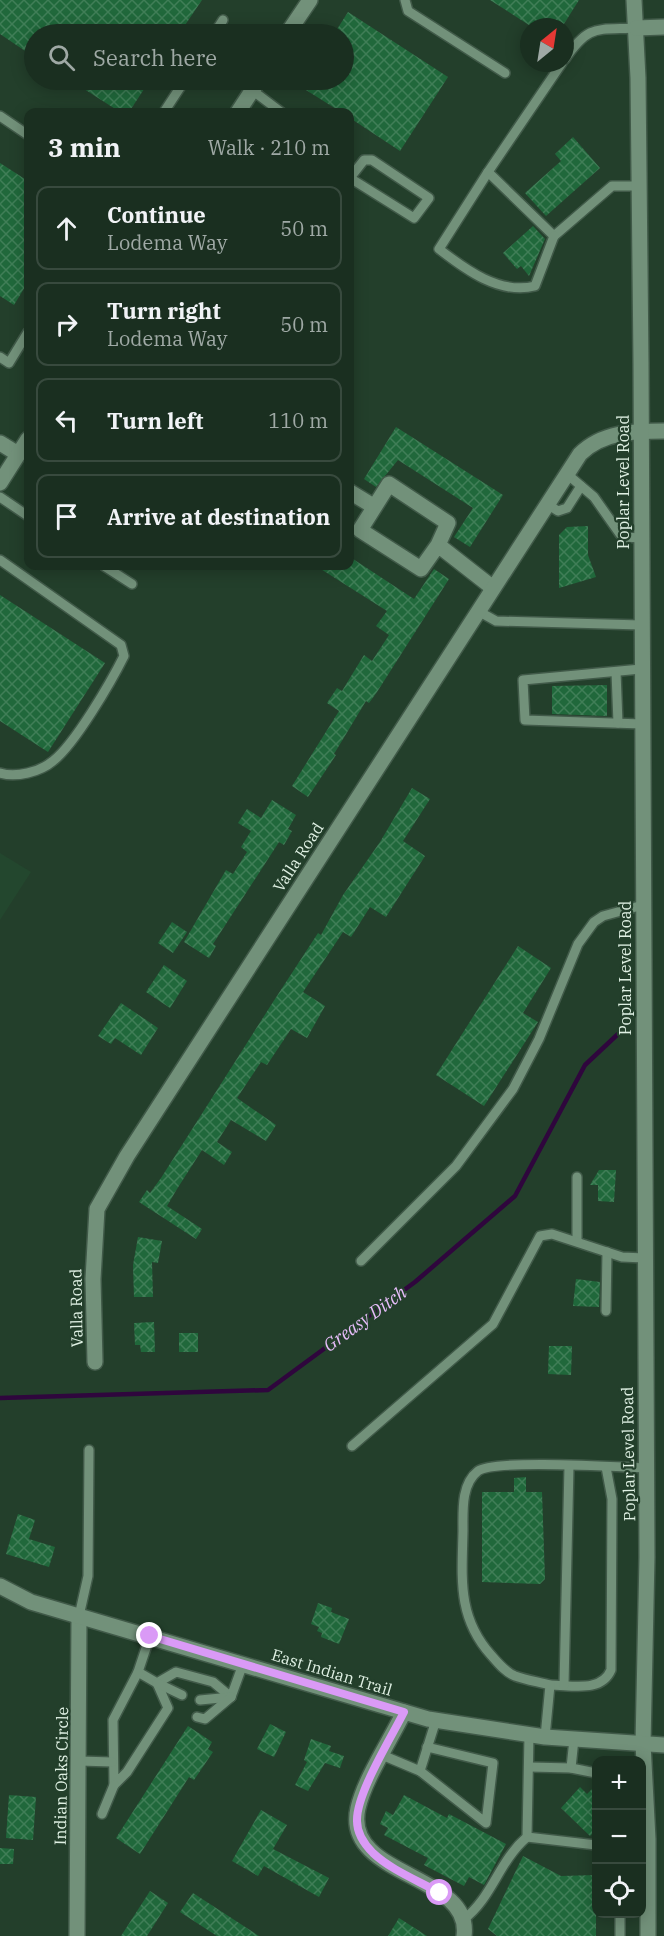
<!DOCTYPE html>
<meta charset="utf-8">
<style>
:root{--surface:#1a2f20;--page:#273b2d;--text:#f1f3f6;--muted:#9fa9a5;--line:#384a3e}
body{margin:0;font-family:"IBM Plex Serif",serif;background:var(--page);color:var(--text)}
.controls{position:absolute;right:18px;bottom:18px;display:grid;overflow:hidden;border-radius:12px;box-shadow:0 3px 15px #0003}
.controls button{width:54px;height:54px;display:grid;place-items:center;padding:0;border:0;border-bottom:2px solid var(--line);background:var(--surface);color:var(--text);font:30px sans-serif}
.compass{position:absolute;left:520px;top:18px;width:54px;height:54px;border-radius:50%;background:var(--surface);box-shadow:0 3px 15px #0003;rotate:30deg}
.stop{position:absolute;width:18px;height:18px;margin:-14px;border:4px solid #da9af6;border-radius:50%;background:#fff}
.stop.end{background:#da9af6;border-color:#fff;box-shadow:0 2px 6px #0008}
.list{margin:0;padding:0;list-style:none}
h2{display:flex;justify-content:space-between;align-items:center;height:78px;margin:0;padding:0 24px;font-size:26px}
h2 small{font-size:20px;font-weight:400;color:var(--muted)}
.list li{display:grid;grid-template-columns:39px 1fr auto;gap:18px;align-items:center;box-sizing:border-box;height:84px;margin:0 12px 12px;padding:0 12px;border:2px solid var(--line);border-radius:12px}
.list b{display:block;font-size:22px;white-space:nowrap}
.list p{margin:0;font-size:20px;white-space:nowrap;color:var(--muted)}
.list em{font-size:20px;font-style:normal;color:var(--muted)}
.icon{flex:none;width:33px;height:33px;fill:none;stroke:currentColor;stroke-width:2;stroke-linecap:round;stroke-linejoin:round}
.map{position:relative;flex:none;width:664px;height:1936px;overflow:hidden}
.search{position:absolute;background:var(--surface);box-shadow:0 3px 15px #0003;left:24px;top:24px;width:330px;height:66px;display:flex;align-items:center;gap:15px;box-sizing:border-box;padding:0 21px;border-radius:33px;color:var(--muted);font-size:22px}
.panel{position:absolute;background:var(--surface);box-shadow:0 3px 15px #0003;left:24px;top:108px;width:330px;height:462px;border-radius:12px}
.map>svg:first-child{display:block}
</style>
<div class="map">
<svg width="664" height="1936" viewBox="0 0 664 1936">
<defs>
<pattern id="building-cross-hatch" width="8" height="8" patternUnits="userSpaceOnUse" patternTransform="scale(1.5)"><rect width="8" height="8" fill="#20683b"/><path d="M0 0l8 8M0 8l8-8" fill="none" stroke="#407e57"/></pattern>
</defs>
<rect width="100%" height="100%" fill="#233f2b"/>
<polygon fill="#23472e" points="0,853 31,872 0,920"/>
<g fill="none" stroke-linecap="round" stroke-linejoin="round">
<polyline stroke="#2f063d" stroke-width="4.5" points="0,1398 268,1390 415,1282 515,1196 585,1065 618,1034"/>
</g>
<g fill="url(#building-cross-hatch)">
<polygon points="0,0 202,0 179,34 34,34 34,57 0,34"/>
<polygon points="490,0 579,0 562,27 532,27"/>
<polygon points="348,12 448,77 400,151 350,118 350,112 341,112 290,80 344,80 344,34 334,34"/>
<polygon points="70,80 150,80 131,109 124,112 120,112"/>
<polygon points="573,137 600,168 546,216 525,193 561,161 555,154"/>
<polygon points="0,163 28,181 28,282 14,305 0,296"/>
<polygon points="533,226 545,239 529,276 521,266 517,269 503,253"/>
<polygon points="396,427 503,495 470,547 454,537 473,508 398,460 376,487 364,479"/>
<polygon points="588,526 588,555 596,577 559,588 559,535 567,527"/>
<polygon points="350,557 414,599 434,569 449,579 377,692 369,703 366,701 334,754 336,755 308,797 292,786 339,711 327,703 337,688 342,691 364,655 372,661 389,635 376,626 387,611 316,566 350,566"/>
<polygon points="0,595 105,663 48,752 0,721"/>
<polygon points="607,685 607,716 552,714 552,686"/>
<polygon points="412,788 430,799 403,841 425,856 386,917 370,907 351,937 343,932 303,992 325,1006 307,1038 291,1029 267,1065 261,1062 237,1098 276,1125 266,1141 231,1120 217,1142 232,1152 224,1165 202,1150 177,1189 167,1206 202,1229 196,1239 139,1202 147,1190 150,1193 161,1178 273,1002 318,933 321,935 343,895 380,842"/>
<polygon points="272,800 296,815 288,829 292,831 284,845 279,842 213,944 216,946 209,958 184,942 226,870 233,874 247,852 241,847 251,831 238,823 247,809 261,818"/>
<polygon points="172,922 187,932 173,953 158,943"/>
<polygon points="518,946 551,968 523,1013 538,1022 484,1106 436,1075"/>
<polygon points="164,965 187,981 170,1008 146,992"/>
<polygon points="121,1003 158,1028 141,1055 115,1038 111,1044 98,1036"/>
<polygon points="599,1170 616,1170 614,1202 598,1201 598,1185 590,1185"/>
<polygon points="138,1237 162,1241 158,1263 152,1262 153,1297 134,1297 133,1265"/>
<polygon points="576,1279 600,1282 599,1307 573,1306"/>
<polygon points="154,1322 155,1352 141,1352 140,1345 135,1345 134,1323"/>
<rect x="179" y="1333" width="19" height="19"/>
<polygon points="549,1346 572,1346 571,1375 548,1374"/>
<polygon points="526,1477 526,1492 542,1492 545,1579 540,1584 482,1582 482,1492 514,1492 514,1478"/>
<polygon points="18,1514 35,1520 29,1539 55,1547 49,1567 6,1554"/>
<polygon points="318,1603 332,1608 331,1612 349,1619 339,1644 321,1637 322,1633 317,1631 319,1627 311,1624"/>
<polygon points="270,1724 286,1732 274,1757 257,1749"/>
<polygon points="188,1726 212,1742 208,1749 213,1752 194,1780 189,1777 140,1854 116,1838"/>
<polygon points="311,1739 331,1746 329,1751 344,1756 340,1768 325,1763 308,1791 295,1785 307,1762 304,1760"/>
<polygon points="597,1784 597,1829 590,1836 561,1808 580,1787 587,1794"/>
<polygon points="9,1795 36,1797 33,1840 6,1838"/>
<polygon points="404,1795 447,1818 449,1814 506,1844 484,1885 469,1877 464,1886 424,1865 428,1858 384,1835 388,1828 380,1824 386,1811 393,1815"/>
<polygon points="261,1810 287,1825 273,1849 329,1878 319,1897 264,1866 258,1876 232,1861"/>
<polygon points="0,1848 14,1849 13,1864 0,1864"/>
<polygon points="523,1856 561,1876 596,1875 596,1936 497,1936 488,1929"/>
<polygon points="150,1891 168,1903 147,1936 121,1936"/>
<polygon points="193,1893 259,1936 217,1936 180,1912"/>
<polygon points="399,1918 427,1936 388,1936"/>
</g>
<g fill="none" stroke-linecap="round" stroke-linejoin="round">
<g stroke="#415a49" stroke-width="12">
<g id="service">
<polyline points="405,0 408,11 505,73"/>
<polyline points="214,34 223,20"/>
<path d="M565,59C589,24 596,30 636,28"/>
<polyline points="562,63 488,172 554,236 612,186 639,186"/>
<polyline points="252,90 281,112"/>
<polyline points="164,112 185,80"/>
<polyline points="0,116 28,135"/>
<path d="M488,172L439,249C466,270 500,295 535,286L554,236"/>
<polyline points="350,178 414,218 429,198 372,160 364,160 350,178"/>
<polyline points="0,357 9,363 28,332"/>
<polyline points="567,474 594,497 620,534 624,537 641,538"/>
<polyline points="0,497 28,516"/>
<polyline points="547,504 558,511 567,508 581,486"/>
<path d="M0,560L121,645L124,656C111,682 75,744 53,761C40,772 16,778 0,773"/>
<polyline points="104,566 132,584"/>
<polyline points="478,611 496,621 641,625"/>
<polyline points="641,669 523,680 525,720 642,724"/>
<polyline points="616,672 618,723"/>
<polyline points="577,1177 577,1241"/>
<polyline points="361,1261 456,1166 513,1089 539,1039 578,944 594,922 603,916 643,905"/>
<polyline points="606,1311 607,1252"/>
<polyline points="352,1446 493,1324 540,1236 552,1234 622,1257 644,1258"/>
<polyline points="79,1616 88,1576 89,1450"/>
<polyline points="150,1636 138,1672 157,1683 176,1672 213,1682 231,1697 243,1664"/>
<polyline points="138,1672 113,1720 114,1785 127,1772 168,1708 157,1683"/>
<polyline points="157,1683 182,1695"/>
<path d="M550,1685C572,1685 601,1693 611,1670L612,1499L606,1467"/>
<polyline points="564,1685 569,1466"/>
<polyline points="200,1700 231,1697"/>
<polyline points="197,1717 205,1719 231,1697"/>
<path d="M545,1737L550,1685C539,1682 526,1680 515,1676C505,1672 498,1663 491,1655C457,1617 462,1578 463,1531C463,1511 461,1484 478,1471C494,1459 619,1467 646,1468"/>
<polyline points="382,1755 420,1771 436,1720"/>
<polyline points="80,1761 112,1762"/>
<polyline points="530,1767 571,1768 596,1773"/>
<polyline points="571,1768 574,1739"/>
<polyline points="420,1771 486,1823 493,1763 427,1747"/>
<polyline points="102,1814 114,1785"/>
<polyline points="527,1837 596,1845"/>
<polyline points="620,1914 620,1936"/>
<path d="M463,1920C493,1897 498,1862 527,1837L529,1735"/>
</g>
</g>
<g stroke="#415a49" stroke-width="18">
<g id="minor">
<polyline points="287,34 310,0"/>
<polyline points="238,112 259,80"/>
<polyline points="0,443 18,454"/>
<polyline points="0,483 28,439"/>
<polyline points="350,492 373,506"/>
<polyline points="438,545 448,523 389,484 360,530 421,569 438,545 493,588"/>
<path d="M95,1362L93,1279L97,1209L127,1156L580,454C602,432 634,431 664,431"/>
<path d="M404,1712C390,1741 365,1778 358,1808C342,1878 473,1873 464,1936"/>
<polyline points="77,1936 79,1616"/>
</g>
</g>
<g stroke="#415a49" stroke-width="18">
<g id="secondary">
<polyline points="634,0 638,78 641,362 647,1557 643,1744 648,1839 648,1936"/>
<polyline points="636,28 664,27"/>
<polyline points="0,1586 31,1602 428,1719 545,1737 664,1745"/>
</g>
</g>
<use href="#service" stroke="#72917a" stroke-width="9"/>
<use href="#minor" stroke="#72917a" stroke-width="15"/>
<use href="#secondary" stroke="#72917a" stroke-width="15"/>
</g>
<g fill="none" stroke-linecap="round" stroke-linejoin="round">
<path stroke="#da9af6" stroke-width="8" d="M150,1636L404,1712C391,1738 356,1794 357,1821C357,1834 364,1844 373,1853C391,1870 419,1881 440,1893"/>
</g>
<g text-anchor="middle" stroke-width="4.5" stroke-linejoin="round" paint-order="stroke">
<g font-size="16" fill="#dff0e3" stroke="#233f2b">
<text transform="translate(623 482) rotate(-90)" y="6">Poplar Level Road</text>
<text transform="translate(298 857) rotate(-57)" y="6">Valla Road</text>
<text transform="translate(625 968) rotate(-90)" y="6">Poplar Level Road</text>
<text transform="translate(76 1308) rotate(-91)" y="6">Valla Road</text>
<text transform="translate(628 1454) rotate(-91)" y="6">Poplar Level Road</text>
<text transform="translate(332 1672) rotate(17)" y="6">East Indian Trail</text>
<text transform="translate(61 1776) rotate(-89)" y="6">Indian Oaks Circle</text>
</g>
<g font-size="18" font-style="italic" fill="#e7bdfa" stroke="#233f2b">
<text transform="translate(365 1319) rotate(-36)" y="6">Greasy Ditch</text>
</g>
</g>
</svg>
<div class="controls">
<button>+</button>
<button>−</button>
<button><svg class="icon" aria-label="locate" viewBox="0 0 24 24"><circle cx="12" cy="12" r="6"/><path d="M12 2v4M12 18v4M2 12h4M18 12h4"/></svg></button>
</div>
<svg class="compass" viewBox="-18 -18 36 36"><path d="M0-13l5 13h-10z" fill="#e53935"/><path d="M0 13l5-13h-10z" fill="#9fa9a5"/></svg>
<div class="stop" style="left:440px;top:1893px"></div>
<div class="stop end" style="left:150px;top:1636px"></div>
<div class="search"><svg class="icon" aria-label="search" viewBox="0 0 24 24"><circle cx="10" cy="10" r="6"/><path d="M15 15l6 6"/></svg>Search here</div>
<section class="panel">
<h2>3 min<small>Walk · 210 m</small></h2>
<ul class="list">
<li><svg class="icon" aria-label="ahead" viewBox="0 0 24 24"><path d="M12 20V5M6 11l6-6 6 6"/></svg><div><b>Continue</b><p>Lodema Way</p></div><em>50 m</em></li>
<li><svg class="icon" aria-label="right" viewBox="0 0 24 24"><path d="M7 20v-9h11M14 6l5 5-5 5"/></svg><div><b>Turn right</b><p>Lodema Way</p></div><em>50 m</em></li>
<li><svg class="icon" aria-label="left" viewBox="0 0 24 24"><path d="M17 20v-9H6M10 6l-5 5 5 5"/></svg><div><b>Turn left</b></div><em>110 m</em></li>
<li><svg class="icon" aria-label="arrive" viewBox="0 0 24 24"><path d="M6 21V4h12l-3 4 3 4H6"/></svg><div><b>Arrive at destination</b></div></li>
</ul>
</section>
</div>
